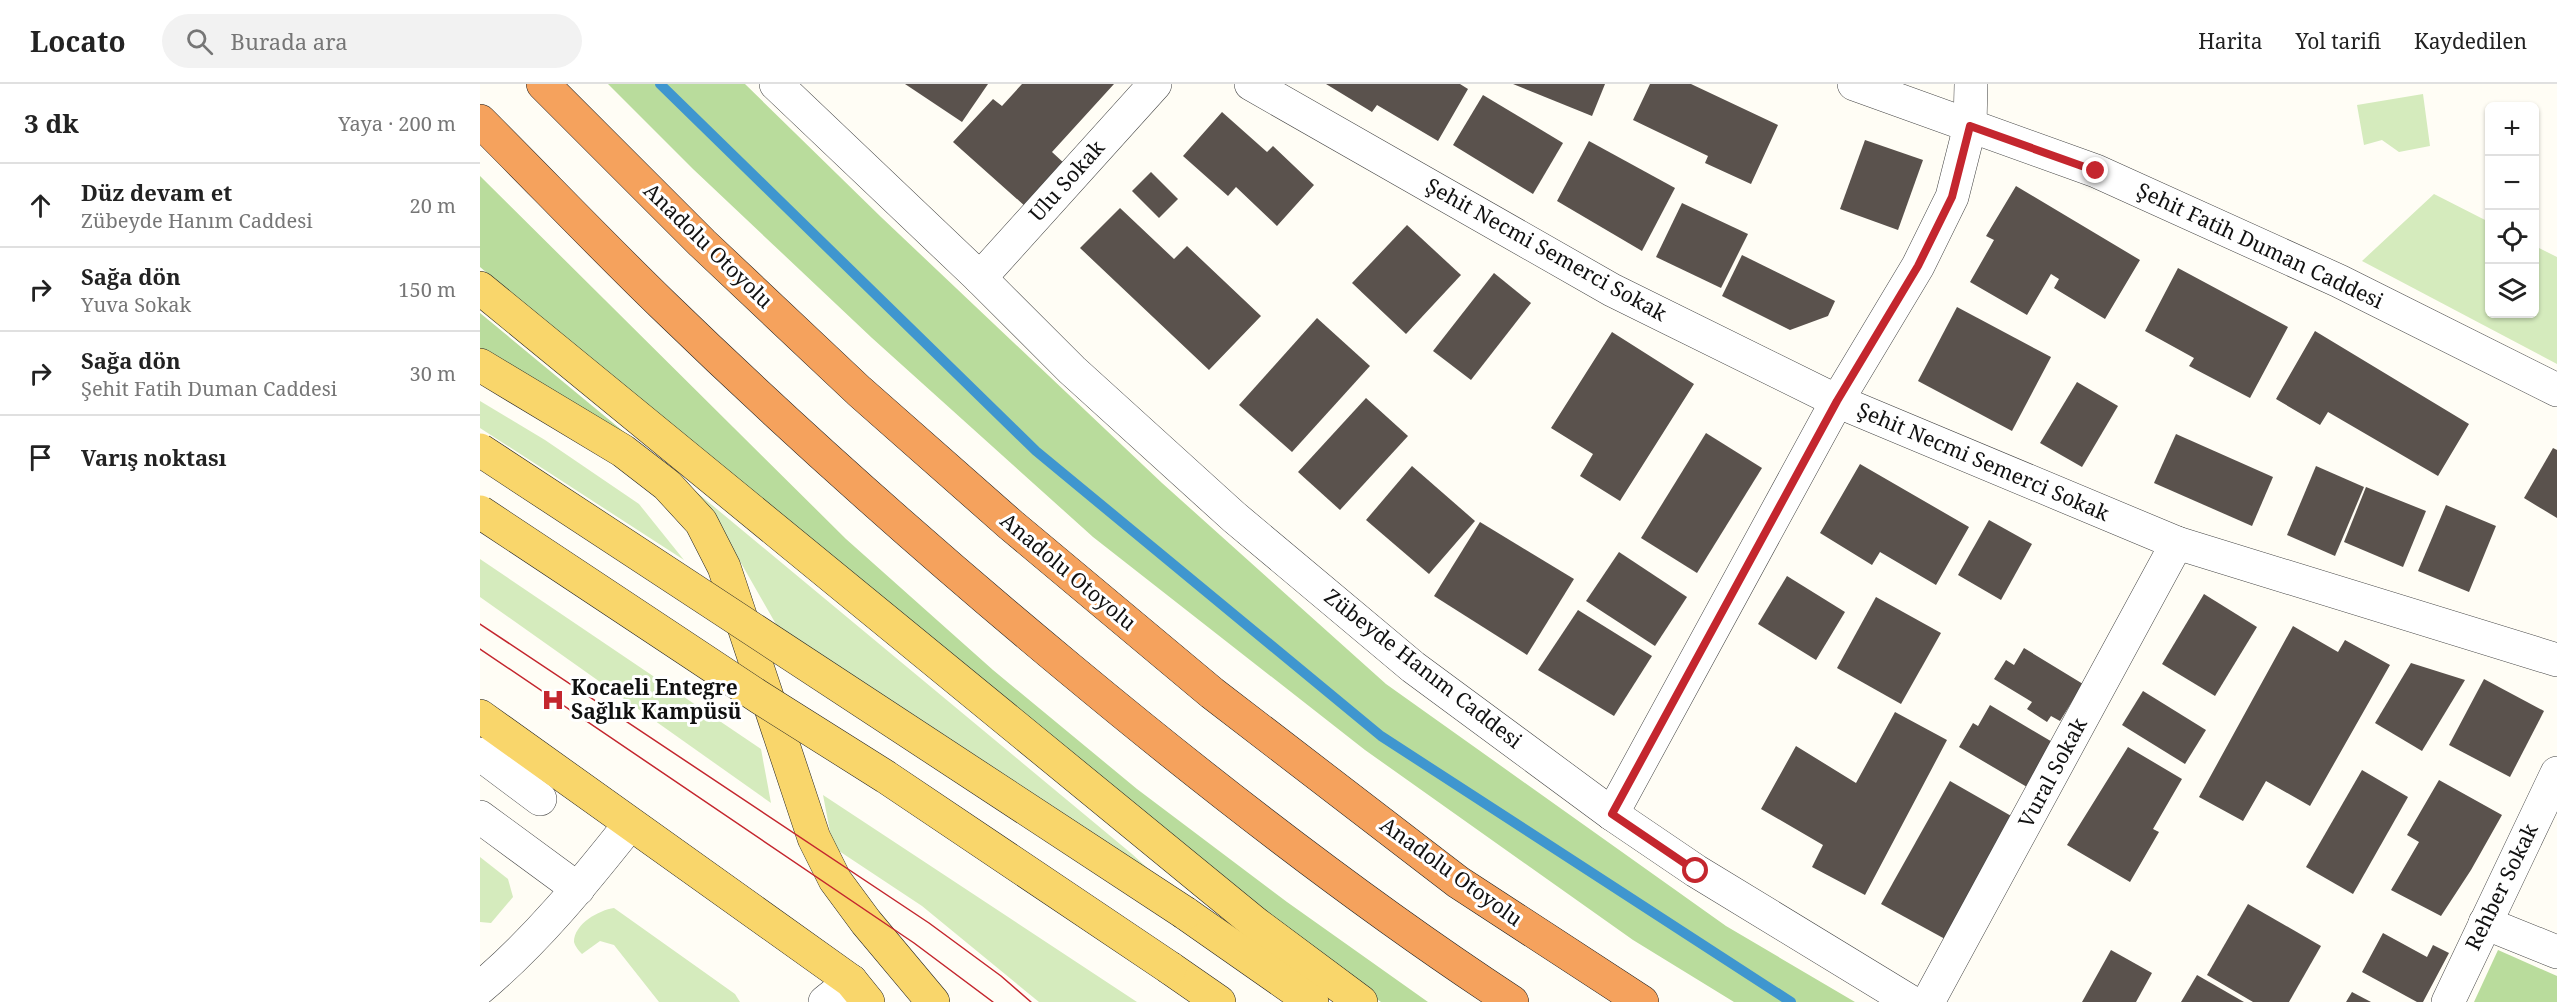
<!DOCTYPE html>
<html lang="tr">
<meta charset="utf-8">
<style>
:root{--surface:#fff;--page:#f2f2f2;--text:#222;--muted:#767676;--line:#e0e0e0}
body{margin:0;font-family:"Noto Serif",serif;background:var(--page);color:var(--text)}
.controls{position:absolute;right:18px;top:18px;display:grid;overflow:hidden;border-radius:9px;box-shadow:0 2px 4px #0004}
.controls button{width:54px;height:54px;display:grid;place-items:center;padding:0;border:0;border-bottom:2px solid var(--line);background:var(--surface);color:var(--text);font:30px sans-serif}
.stop{position:absolute;width:18px;height:18px;margin:-14px;border:4px solid #c4262e;border-radius:50%;background:#fff}
.stop.end{background:#c4262e;border-color:#fff;box-shadow:0 2px 6px #0008}
.list{margin:0;padding:0;list-style:none}
h2{display:flex;justify-content:space-between;align-items:center;height:78px;margin:0;padding:0 24px;font-size:26px}
h2 small{font-size:20px;font-weight:400;color:var(--muted)}
.list li{display:grid;grid-template-columns:39px 1fr auto;gap:18px;align-items:center;box-sizing:border-box;height:84px;padding:0 24px;border-top:2px solid var(--line)}
.list b{display:block;font-size:22px;white-space:nowrap}
.list p{margin:0;font-size:20px;white-space:nowrap;color:var(--muted)}
.list em{font-size:20px;font-style:normal;color:var(--muted)}
.icon{flex:none;width:33px;height:33px;fill:none;stroke:currentColor;stroke-width:2;stroke-linecap:round;stroke-linejoin:round}
.map{position:relative;flex:none;width:2077px;height:918px;overflow:hidden}
header{display:flex;align-items:center;gap:36px;box-sizing:border-box;height:84px;padding:0 30px;background:var(--surface);border-bottom:2px solid var(--line)}
header strong{font-size:28px}
nav{display:flex;gap:33px;margin-inline-start:auto;font-size:21px}
.search{width:420px;height:54px;background:var(--page);display:flex;align-items:center;gap:15px;box-sizing:border-box;padding:0 21px;border-radius:33px;color:var(--muted);font-size:22px}
main{display:flex}
aside{flex:1;background:var(--surface)}
.map>svg:first-child{display:block}
</style>
<header>
<strong>Locato</strong>
<div class="search"><svg class="icon" aria-label="search" viewBox="0 0 24 24"><circle cx="10" cy="10" r="6"/><path d="M15 15l6 6"/></svg>Burada ara</div>
<nav><a>Harita</a><a>Yol tarifi</a><a>Kaydedilen</a></nav>
</header>
<main>
<aside>
<h2>3 dk<small>Yaya · 200 m</small></h2>
<ul class="list">
<li><svg class="icon" aria-label="ahead" viewBox="0 0 24 24"><path d="M12 20V5M6 11l6-6 6 6"/></svg><div><b>Düz devam et</b><p>Zübeyde Hanım Caddesi</p></div><em>20 m</em></li>
<li><svg class="icon" aria-label="right" viewBox="0 0 24 24"><path d="M7 20v-9h11M14 6l5 5-5 5"/></svg><div><b>Sağa dön</b><p>Yuva Sokak</p></div><em>150 m</em></li>
<li><svg class="icon" aria-label="right" viewBox="0 0 24 24"><path d="M7 20v-9h11M14 6l5 5-5 5"/></svg><div><b>Sağa dön</b><p>Şehit Fatih Duman Caddesi</p></div><em>30 m</em></li>
<li><svg class="icon" aria-label="arrive" viewBox="0 0 24 24"><path d="M6 21V4h12l-3 4 3 4H6"/></svg><div><b>Varış noktası</b></div></li>
</ul>
</aside>
<div class="map">
<svg width="2077" height="918" viewBox="0 0 2077 918">
<rect width="100%" height="100%" fill="#fffdf5"/>
<g fill="#d5ebbd">
<polygon points="1943,10 1950,62 1919,68 1902,56 1884,61 1877,21"/>
<polygon points="1954,110 2009,138 2010,230 2054,230 2055,162 2077,173 2077,280 1882,177"/>
<polygon points="0,317 65,356 159,420 204,476 0,344"/>
<polygon points="179,377 652,770 708,821 301,549 237,437"/>
<polygon points="0,475 281,665 291,719 0,513"/>
<polygon points="343,711 657,918 559,918 442,822 353,763"/>
<polygon points="0,773 28,795 33,813 11,839 0,838"/>
<path d="M134,824L255,910L260,918H179L134,861L120,857L102,870C99,867 95,862 94,858C94,840 119,826 134,824Z"/>
</g>
<g fill="#b9dc9c">
<polygon points="128,0 265,0 401,133 682,399 906,600 1246,842 1375,918 1254,918 1153,856 885,666 613,453 392,254 213,85"/>
<polygon points="0,92 366,455 513,586 657,705 807,818 948,918 901,918 779,831 497,601 0,183"/>
<polygon points="0,229 179,377 0,269"/>
<polygon points="2018,866 2077,892 2077,918 1994,918"/>
</g>
<g fill="none" stroke-linecap="round" stroke-linejoin="round">
<polyline stroke="#3f96cf" stroke-width="10" points="180,0 556,367 901,652 1311,918"/>
</g>
<g fill="#5a524d">
<polygon points="425,0 508,0 482,38"/>
<polygon points="542,0 634,0 572,68 586,81 546,123 473,58 513,15 522,22"/>
<polygon points="846,0 980,0 988,5 958,57 897,21 892,28"/>
<polygon points="1033,0 1125,0 1112,32"/>
<polygon points="1170,0 1211,0 1298,41 1271,100 1225,79 1228,72 1153,36"/>
<polygon points="1003,11 1083,59 1053,110 973,61"/>
<polygon points="742,28 787,68 793,62 834,101 797,142 756,103 748,112 703,72"/>
<polygon points="1385,56 1443,76 1418,146 1360,125"/>
<polygon points="1109,57 1195,104 1162,167 1077,117"/>
<polygon points="671,88 698,115 679,134 652,107"/>
<polygon points="1536,102 1660,176 1625,235 1574,204 1579,195 1571,190 1547,231 1490,198 1514,156 1506,152"/>
<polygon points="1202,119 1268,150 1241,204 1176,173"/>
<polygon points="640,124 694,175 707,162 781,232 729,286 600,164"/>
<polygon points="927,141 981,191 926,250 872,199"/>
<polygon points="1262,171 1355,217 1348,232 1310,246 1242,212"/>
<polygon points="1698,184 1808,243 1770,314 1709,282 1714,274 1665,247"/>
<polygon points="1014,189 1051,219 991,296 953,267"/>
<polygon points="1477,223 1571,273 1532,347 1438,297"/>
<polygon points="837,234 890,282 812,368 759,321"/>
<polygon points="1835,247 1989,340 1958,392 1848,328 1840,341 1796,315"/>
<polygon points="1132,248 1214,300 1140,417 1100,392 1113,370 1071,344"/>
<polygon points="1597,298 1638,322 1602,383 1560,359"/>
<polygon points="886,314 928,352 860,426 818,388"/>
<polygon points="1226,349 1282,384 1217,489 1161,454"/>
<polygon points="1696,350 1793,393 1772,442 1674,399"/>
<polygon points="2073,364 2077,366 2077,434 2044,414"/>
<polygon points="1380,380 1489,443 1456,501 1400,468 1392,481 1340,449"/>
<polygon points="932,382 995,437 949,490 886,436"/>
<polygon points="1836,382 1884,403 1855,472 1807,451"/>
<polygon points="1886,403 1946,427 1923,483 1864,458"/>
<polygon points="1966,421 2016,442 1989,508 1938,487"/>
<polygon points="1509,436 1552,460 1521,516 1478,491"/>
<polygon points="1000,438 1094,495 1047,571 954,512"/>
<polygon points="1139,468 1207,513 1175,562 1106,517"/>
<polygon points="1307,492 1365,528 1336,576 1278,540"/>
<polygon points="1724,510 1777,543 1735,612 1682,580"/>
<polygon points="1396,513 1461,549 1421,620 1357,584"/>
<polygon points="1098,526 1172,572 1134,632 1058,586"/>
<polygon points="1813,542 1858,568 1865,556 1910,581 1830,722 1786,697 1763,737 1719,713"/>
<polygon points="1544,564 1603,600 1580,637 1571,632 1567,638 1547,625 1552,618 1514,595 1526,576 1534,581"/>
<polygon points="1931,579 1985,596 1942,667 1895,639"/>
<polygon points="2004,595 2064,627 2030,693 1969,661"/>
<polygon points="1663,607 1726,646 1705,680 1642,641"/>
<polygon points="1510,621 1574,659 1547,703 1479,663 1493,639 1498,642"/>
<polygon points="1415,628 1467,656 1385,811 1332,783 1343,761 1281,725 1316,662 1376,699"/>
<polygon points="1648,663 1702,695 1673,745 1679,748 1650,798 1587,761"/>
<polygon points="1882,686 1928,713 1873,810 1826,783"/>
<polygon points="1959,696 2022,731 1991,786 1961,832 1911,806 1939,758 1927,751"/>
<polygon points="1470,697 1533,733 1465,855 1401,820"/>
<polygon points="1768,820 1841,862 1809,918 1773,918 1727,891"/>
<polygon points="1903,849 1947,873 1953,861 1969,869 1943,918 1937,918 1882,888"/>
<polygon points="1631,866 1672,889 1656,918 1602,918"/>
<polygon points="1717,891 1764,918 1701,918"/>
<polygon points="1872,908 1891,918 1866,918"/>
</g>
<g fill="none" stroke-linecap="round" stroke-linejoin="round">
<g stroke="#444" stroke-width="34">
<g id="minor">
<polyline points="296,0 500,194 592,286 754,433 933,583 1132,730 1216,787 1431,918"/>
<polyline points="771,0 1132,206 1357,317 1697,459 2077,576"/>
<polyline points="1374,0 1616,87 1859,197 2077,306"/>
<polyline points="500,194 675,0"/>
<polyline points="0,670 60,715"/>
<polyline points="1132,730 1357,317 1438,182 1472,113 1490,42 1491,0"/>
<polyline points="0,733 98,805"/>
<polyline points="2005,839 2077,868"/>
<path d="M0,904C57,856 104,798 150,740"/>
<polyline points="345,918 371,897"/>
<polyline points="1448,918 1697,459"/>
<polyline points="1968,918 2077,689"/>
</g>
</g>
<g stroke="#222" stroke-width="34">
<g id="major">
<polyline points="0,204 775,839 881,918"/>
<polyline points="0,281 143,367 187,401 221,438 244,483 334,754 355,796 386,838 453,918"/>
<polyline points="0,632 371,897 388,918"/>
<polyline points="705,829 832,918"/>
<polyline points="690,884 739,918"/>
</g>
</g>
<g stroke="#222" stroke-width="34">
<g id="highway">
<polyline points="63,0 222,159 379,307 531,441 732,609 978,798 1162,918"/>
<path d="M0,37C61,98 121,161 183,221C314,348 450,469 590,585C732,703 878,817 1032,918"/>
</g>
</g>
<use href="#minor" stroke="#fff" stroke-width="33"/>
<use href="#major" stroke="#f9d66b" stroke-width="33"/>
<use href="#highway" stroke="#f5a25d" stroke-width="33"/>
<g stroke="#c4262e" stroke-width="1.5">
<polyline points="0,540 449,839 521,892 551,918"/>
<polyline points="0,565 434,859 513,918"/>
</g>
<g stroke="#222" stroke-width="34" stroke-linecap="butt">
<g id="major-bridge">
<polyline points="0,366 705,829"/>
<polyline points="0,428 279,613 406,693 690,884"/>
</g>
</g>
<use href="#major-bridge" stroke="#f9d66b" stroke-width="33"/>
</g>
<g fill="none" stroke-linecap="round" stroke-linejoin="round">
<polyline stroke="#c4262e" stroke-width="8" points="1216,787 1132,730 1357,317 1438,182 1472,113 1490,42 1616,87"/>
</g>
<defs>
<g id="hospital-bare" transform="scale(1.8)"><path d="M-5-5h3v3.5h4V-5h3V5h-3V1.5h-4V5h-3Z" fill="#c4262e" stroke="#fff" stroke-width="2.5" paint-order="stroke"/></g>
</defs>
<g fill-rule="evenodd">
<use href="#hospital-bare" x="73" y="616"/>
</g>
<g text-anchor="middle" stroke-width="6" stroke-linejoin="round" paint-order="stroke">
<g font-size="21" fill="#111" stroke="#fff">
<text transform="translate(587 97) rotate(-48)" y="7">Ulu Sokak</text>
<text transform="translate(228 162) rotate(44)" y="7">Anadolu Otoyolu</text>
<text transform="translate(1780 162) rotate(25)" y="7">Şehit Fatih Duman Caddesi</text>
<text transform="translate(1066 166) rotate(29)" y="7">Şehit Necmi Semerci Sokak</text>
<text transform="translate(1503 378) rotate(23)" y="7">Şehit Necmi Semerci Sokak</text>
<text transform="translate(588 488) rotate(40)" y="7">Anadolu Otoyolu</text>
<text transform="translate(943 585) rotate(38)" y="7">Zübeyde Hanım Caddesi</text>
<text transform="translate(1573 689) rotate(-62)" y="7">Vural Sokak</text>
<text transform="translate(971 788) rotate(36)" y="7">Anadolu Otoyolu</text>
<text transform="translate(2022 803) rotate(-64)" y="7">Rehber Sokak</text>
</g>
<g font-size="21" font-weight="bold" fill="#111" stroke="#fff" text-anchor="start">
<text x="91" y="611">Kocaeli Entegre<tspan x="91" dy="24">Sağlık Kampüsü</tspan></text>
</g>
</g>
</svg>
<div class="controls">
<button>+</button>
<button>−</button>
<button><svg class="icon" aria-label="locate" viewBox="0 0 24 24"><circle cx="12" cy="12" r="6"/><path d="M12 2v4M12 18v4M2 12h4M18 12h4"/></svg></button>
<button><svg class="icon" aria-label="layers" viewBox="0 0 24 24"><path d="M12 4l9 5-9 5-9-5zM3 14l9 5 9-5"/></svg></button>
</div>
<div class="stop" style="left:1216px;top:787px"></div>
<div class="stop end" style="left:1616px;top:87px"></div>
</div>
</main>
